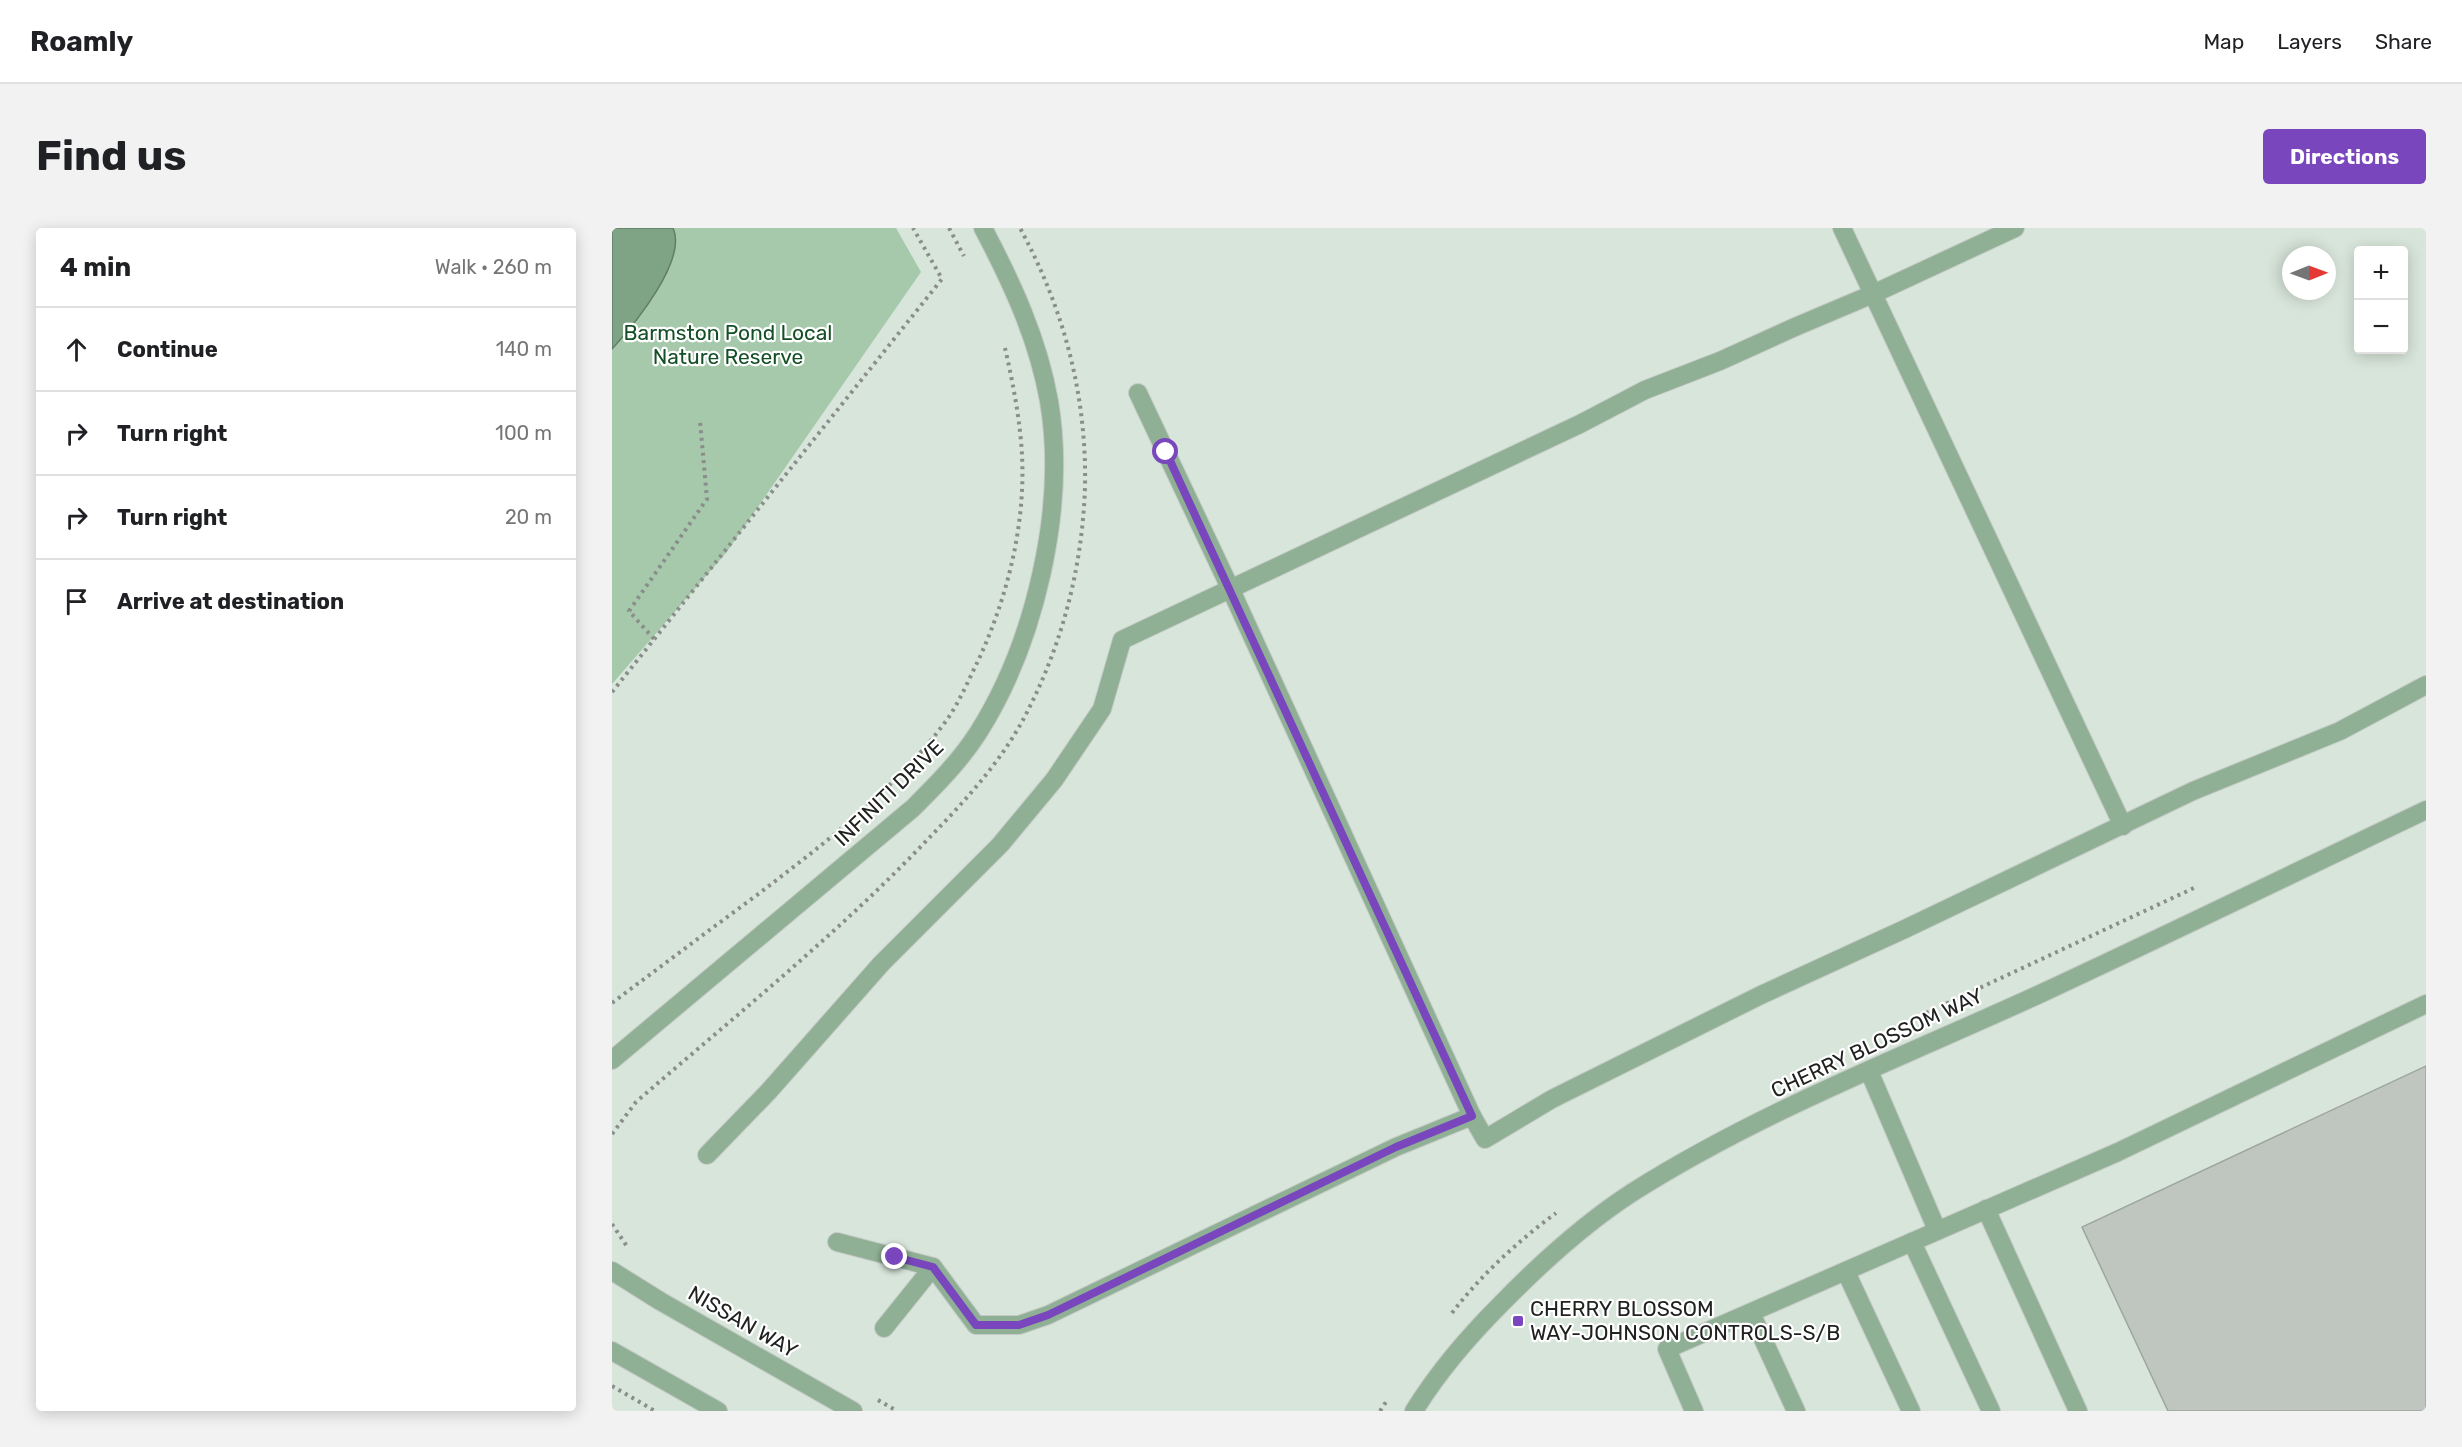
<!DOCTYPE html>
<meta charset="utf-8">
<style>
:root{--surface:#fff;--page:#f2f2f2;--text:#202124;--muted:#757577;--line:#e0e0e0;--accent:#7946bd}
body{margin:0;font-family:Rubik,sans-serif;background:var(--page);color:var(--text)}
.controls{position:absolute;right:18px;top:18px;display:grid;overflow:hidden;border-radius:6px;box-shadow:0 3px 15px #0003}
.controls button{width:54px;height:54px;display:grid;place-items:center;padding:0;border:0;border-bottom:2px solid var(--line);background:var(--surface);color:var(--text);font:30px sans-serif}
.compass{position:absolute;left:1670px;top:18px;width:54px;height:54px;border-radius:50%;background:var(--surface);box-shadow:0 3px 15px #0003;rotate:89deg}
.stop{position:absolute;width:18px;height:18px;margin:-14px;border:4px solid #7946bd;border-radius:50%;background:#fff}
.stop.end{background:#7946bd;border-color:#fff;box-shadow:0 2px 6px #0008}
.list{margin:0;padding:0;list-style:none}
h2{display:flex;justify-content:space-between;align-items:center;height:78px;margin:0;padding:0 24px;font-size:26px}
h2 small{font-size:20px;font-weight:400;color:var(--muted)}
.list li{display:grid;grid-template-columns:39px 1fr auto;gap:18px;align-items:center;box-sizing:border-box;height:84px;padding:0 24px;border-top:2px solid var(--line)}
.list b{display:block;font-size:22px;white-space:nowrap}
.list em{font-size:20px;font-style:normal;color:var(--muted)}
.icon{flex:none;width:33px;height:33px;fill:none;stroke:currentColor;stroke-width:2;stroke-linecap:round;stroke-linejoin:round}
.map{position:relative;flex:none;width:1814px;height:1183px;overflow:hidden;border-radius:6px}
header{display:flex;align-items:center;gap:36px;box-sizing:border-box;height:84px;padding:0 30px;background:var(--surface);border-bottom:2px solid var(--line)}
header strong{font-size:28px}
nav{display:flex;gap:33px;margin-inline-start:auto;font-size:21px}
.intro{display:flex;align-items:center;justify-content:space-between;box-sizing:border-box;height:144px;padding:0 36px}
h1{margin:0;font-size:42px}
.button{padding:15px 27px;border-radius:6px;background:var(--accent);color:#fff;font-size:21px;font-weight:700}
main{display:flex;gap:36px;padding:0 36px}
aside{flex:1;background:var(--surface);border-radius:6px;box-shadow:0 3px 15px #0003}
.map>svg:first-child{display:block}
</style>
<header>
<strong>Roamly</strong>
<nav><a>Map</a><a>Layers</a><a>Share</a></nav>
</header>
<div class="intro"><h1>Find us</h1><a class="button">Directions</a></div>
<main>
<aside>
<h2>4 min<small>Walk · 260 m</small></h2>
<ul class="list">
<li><svg class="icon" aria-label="ahead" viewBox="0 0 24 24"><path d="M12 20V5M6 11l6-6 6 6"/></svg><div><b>Continue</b></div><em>140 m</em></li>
<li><svg class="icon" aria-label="right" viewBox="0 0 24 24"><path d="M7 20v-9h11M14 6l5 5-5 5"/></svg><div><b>Turn right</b></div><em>100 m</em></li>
<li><svg class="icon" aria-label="right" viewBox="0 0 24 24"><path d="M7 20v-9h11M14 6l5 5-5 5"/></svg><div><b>Turn right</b></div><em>20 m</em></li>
<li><svg class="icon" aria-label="arrive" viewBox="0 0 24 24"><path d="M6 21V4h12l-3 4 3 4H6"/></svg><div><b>Arrive at destination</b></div></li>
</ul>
</aside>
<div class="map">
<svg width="1814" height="1183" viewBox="0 0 1814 1183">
<rect width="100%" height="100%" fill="#e9efea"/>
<path fill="#d8e5da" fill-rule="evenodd" d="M0,0H1814V1183H0ZM1746,22H1792V122H1746ZM1679,27H1715V63H1679Z"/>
<polygon fill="#a6c9ac" points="0,0 284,0 309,44 114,325 0,456"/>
<path fill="#7ea485" stroke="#627d67" stroke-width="1.5" d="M0,0H61C76,32 21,98 0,121Z"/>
<polygon fill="#bfc6c0" stroke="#9fa5a0" stroke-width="1.5" points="1814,838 1814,1183 1556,1183 1470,999"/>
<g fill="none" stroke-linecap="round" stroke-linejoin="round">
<g stroke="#c5cac6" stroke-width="20">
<g id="minor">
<polyline points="1230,0 1511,598"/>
<path d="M0,832L301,580C325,556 348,533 366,505C423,415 455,279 437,173C426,111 400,55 371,0"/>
<polyline points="1257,843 1325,1002"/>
<polyline points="860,888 873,911 940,871 1149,767 1295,700 1581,563 1728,503 1814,457"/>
<polyline points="95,927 157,863 269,736 388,617 442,552 490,481 510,412 968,196 1033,162 1108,133 1183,99 1261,66 1403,0"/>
<polyline points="1374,981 1466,1183"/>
<polyline points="225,1014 321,1039"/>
<polyline points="1300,1014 1379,1183"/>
<polyline points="0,1043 48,1073 241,1183"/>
<polyline points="1234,1044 1299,1183"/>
<polyline points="1139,1085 1184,1183"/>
<polyline points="272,1100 321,1039 364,1097 407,1097 436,1087 784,919 860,888 619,362 526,165"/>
<polyline points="0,1123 106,1183"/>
<path d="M802,1183C826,1144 857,1108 889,1076C929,1035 973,995 1021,964C1149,883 1293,828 1430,765C1559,705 1686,643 1814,582"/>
<polyline points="1082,1183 1055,1121 1506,924 1814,776"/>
</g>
</g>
<g stroke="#8a8e8a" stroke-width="4" stroke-dasharray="3 4.5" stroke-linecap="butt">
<polyline points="337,0 352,28"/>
<polyline points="42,411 17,383 95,271 88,193"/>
<polyline points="0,464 330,51 301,0"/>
<path d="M0,775C48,739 96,703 145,667C213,615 283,562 334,493C347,475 356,453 366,433C397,366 416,288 409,213C406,181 400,151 393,120"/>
<polyline points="1314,785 1584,659"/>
<path d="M0,906L24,874C123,788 227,705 317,610C352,574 388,535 412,490C450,418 470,341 473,260C475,168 452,81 408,0"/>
<polyline points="0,996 16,1020"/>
<path d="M840,1085C868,1048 906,1013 944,985"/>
<polyline points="0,1158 43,1183"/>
<polyline points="266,1172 285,1183"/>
<polyline points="768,1183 776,1171"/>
</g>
<use href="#minor" stroke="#8fb094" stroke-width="18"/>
</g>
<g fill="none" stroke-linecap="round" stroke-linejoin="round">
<polyline stroke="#7946bd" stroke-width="8" points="283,1029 321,1039 364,1097 407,1097 436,1087 784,919 860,888 554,224"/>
</g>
<rect fill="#7946bd" stroke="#fff" stroke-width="2" x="900" y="1087" width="12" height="12" rx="3"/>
<g text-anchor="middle" stroke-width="4.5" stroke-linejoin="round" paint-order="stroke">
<g font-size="21" fill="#144f26" stroke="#fff">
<text x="116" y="112">Barmston Pond Local<tspan x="116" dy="24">Nature Reserve</tspan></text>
</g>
<g font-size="21" fill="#202220" stroke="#fff">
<text transform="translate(277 565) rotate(-44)" y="7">INFINITI DRIVE</text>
<text transform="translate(1265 815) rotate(-25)" y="7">CHERRY BLOSSOM WAY</text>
<text transform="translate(131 1094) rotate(30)" y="7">NISSAN WAY</text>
</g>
<g font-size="21" fill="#202220" stroke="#fff" text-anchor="start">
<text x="918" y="1088">CHERRY BLOSSOM<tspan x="918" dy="24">WAY-JOHNSON CONTROLS-S/B</tspan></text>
</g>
</g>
</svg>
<div class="controls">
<button>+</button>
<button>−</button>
</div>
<svg class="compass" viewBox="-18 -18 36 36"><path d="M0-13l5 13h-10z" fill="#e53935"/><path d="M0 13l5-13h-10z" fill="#757577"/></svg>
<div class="stop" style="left:554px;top:224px"></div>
<div class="stop end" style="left:283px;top:1029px"></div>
</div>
</main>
